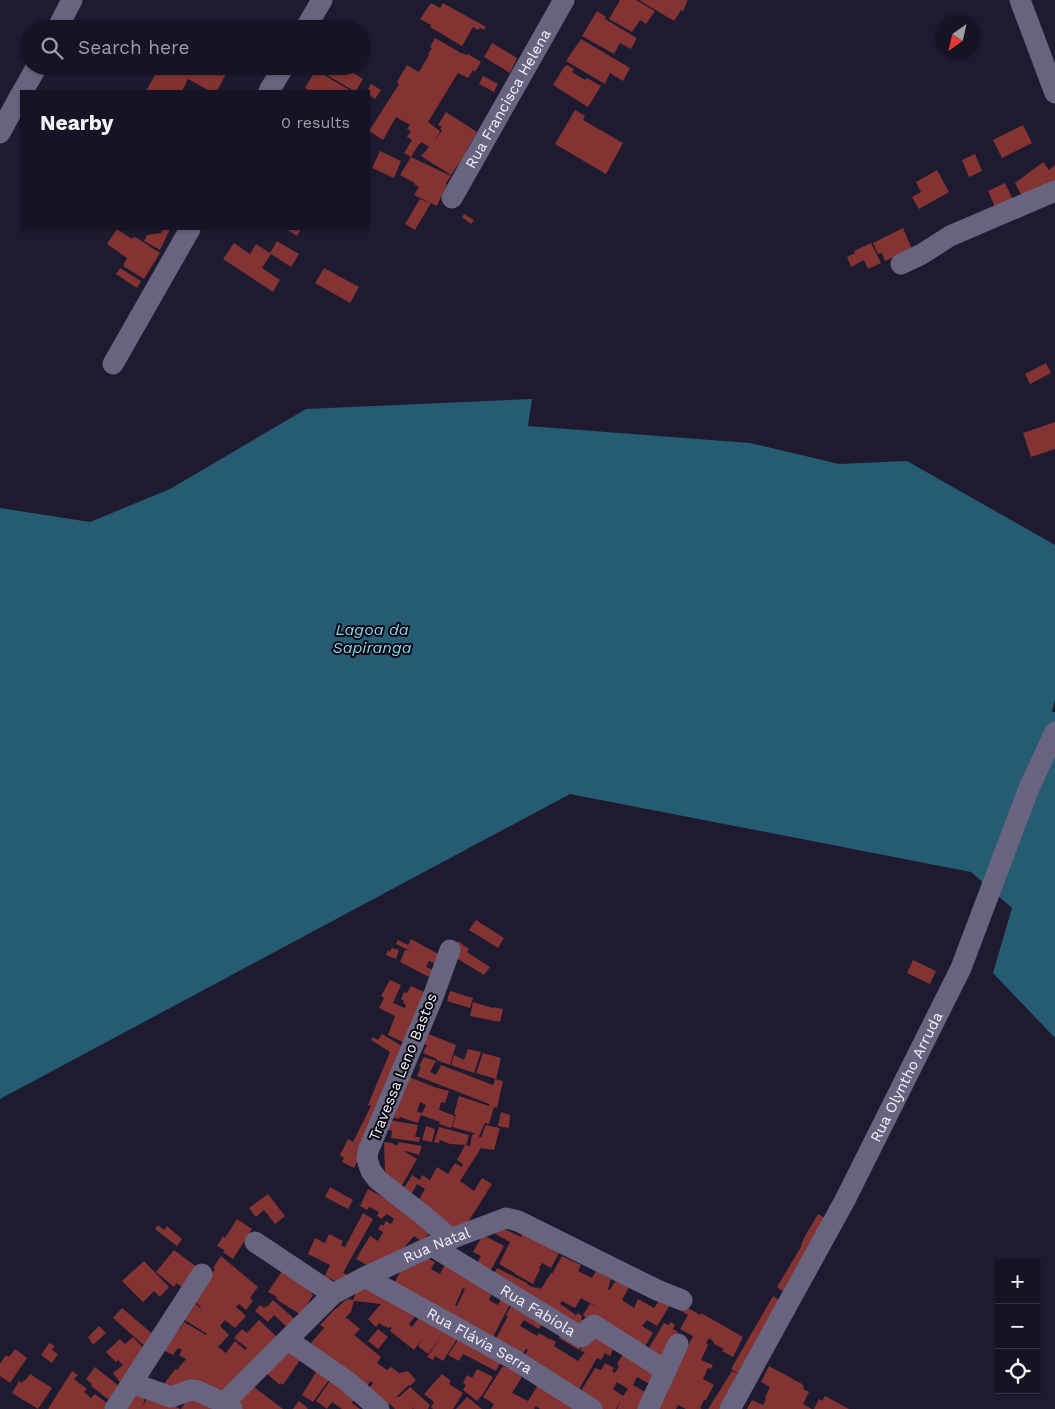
<!DOCTYPE html>
<meta charset="utf-8">
<style>
:root{--surface:#161424;--page:#232131;--text:#f1f3f6;--muted:#9e9ea6;--line:#353341}
body{margin:0;font-family:"Work Sans",sans-serif;background:var(--page);color:var(--text)}
.controls{position:absolute;right:15px;bottom:15px;display:grid;overflow:hidden;border-radius:0px;box-shadow:0 1px 4px #0004}
.controls button{width:45px;height:45px;display:grid;place-items:center;padding:0;border:0;border-bottom:1px solid var(--line);background:var(--surface);color:var(--text);font:25px sans-serif}
.compass{position:absolute;left:935px;top:15px;width:45px;height:45px;border-radius:50%;background:var(--surface);box-shadow:0 1px 4px #0004;rotate:214deg}
.list{margin:0;padding:0;list-style:none}
h2{display:flex;justify-content:space-between;align-items:center;height:65px;margin:0;padding:0 20px;font-size:21px}
h2 small{font-size:16px;font-weight:400;color:var(--muted)}
.icon{flex:none;width:28px;height:28px;fill:none;stroke:currentColor;stroke-width:2;stroke-linecap:round;stroke-linejoin:round}
.map{position:relative;flex:none;width:1055px;height:1409px;overflow:hidden}
.search{position:absolute;background:var(--surface);box-shadow:0 1px 4px #0004;left:20px;top:20px;width:350px;height:55px;display:flex;align-items:center;gap:12px;box-sizing:border-box;padding:0 18px;border-radius:28px;color:var(--muted);font-size:19px}
.panel{position:absolute;background:var(--surface);box-shadow:0 1px 4px #0004;left:20px;top:90px;width:350px;height:140px;border-radius:0px}
.map>svg:first-child{display:block}
</style>
<div class="map">
<svg width="1055" height="1409" viewBox="0 0 1055 1409">
<rect width="100%" height="100%" fill="#1e1a30"/>
<polygon fill="#265c71" points="532,399 528,426 750,443 839,464 907,461 1055,545 1055,699 1052,712 1055,712 1055,1038 993,973 1012,908 971,872 570,794 0,1099 0,508 90,522 170,489 306,409"/>
<g fill="#823332" fill-rule="evenodd">
<polygon points="620,0 636,0 655,11 646,24 640,20 632,32 609,19"/>
<polygon points="639,0 688,0 683,11 681,10 674,21"/>
<polygon points="431,3 440,8 443,3 486,27 484,30 480,28 478,30 473,27 462,46 430,27 431,25 420,19"/>
<polygon points="597,11 606,17 605,19 637,38 631,49 620,43 614,54 582,36"/>
<polygon points="435,38 461,53 468,55 468,54 481,62 475,72 473,70 468,78 458,73 428,122 440,131 435,141 442,130 440,129 442,127 438,125 446,112 477,132 466,151 467,152 451,175 421,156 429,147 421,142 420,145 419,144 411,157 404,153 412,140 407,137 411,131 407,129 410,125 396,117 383,140 369,131 399,84 397,82 407,65 419,72 429,55 428,54 432,48 430,47"/>
<polygon points="581,39 630,68 623,81 610,73 605,84 566,61"/>
<polygon points="492,43 517,58 510,73 484,57"/>
<polygon points="567,65 574,69 572,72 585,80 587,78 601,86 588,107 553,85 564,67 565,67"/>
<polygon points="160,66 163,66 180,75 181,74 175,70 177,66 212,66 226,74 217,91 210,91 188,79 182,91 146,91"/>
<polygon points="318,66 342,66 363,79 356,91 354,91 317,69"/>
<polygon points="316,70 351,91 310,91 305,88"/>
<polygon points="483,76 498,84 494,92 479,84"/>
<polygon points="371,84 381,90 375,99 369,95 369,91 367,91"/>
<polygon points="575,110 585,116 583,120 623,143 606,174 555,144"/>
<polygon points="1023,125 1032,143 1002,158 993,140"/>
<polygon points="380,151 401,161 394,178 372,168"/>
<polygon points="975,154 982,171 969,177 962,160"/>
<polygon points="411,157 451,176 446,183 447,184 437,206 414,195 419,187 414,184 415,183 400,175"/>
<polygon points="1043,162 1049,170 1055,165 1055,181 1053,188 1048,182 1024,200 1015,183"/>
<polygon points="937,170 949,192 919,209 912,197 921,192 916,182"/>
<polygon points="1005,183 1016,206 998,214 988,191"/>
<polygon points="420,199 431,203 415,230 405,224"/>
<polygon points="464,214 474,220 471,224 462,217"/>
<polygon points="903,228 912,249 885,261 882,253 878,254 873,243"/>
<polygon points="117,229 132,239 134,237 137,238 160,253 144,279 123,266 127,258 107,244"/>
<polygon points="163,229 170,229 160,250 144,241 147,235 161,233"/>
<polygon points="286,229 301,229 297,236"/>
<polygon points="277,241 299,254 291,267 271,254 262,268 280,280 273,292 223,259 234,243 250,254 256,244 270,253"/>
<polygon points="871,243 881,263 868,269 864,260 851,267 847,257 855,253 854,251"/>
<polygon points="120,268 141,281 137,288 116,274"/>
<polygon points="324,268 359,287 350,303 315,283"/>
<polygon points="1046,363 1051,373 1030,384 1025,374"/>
<polygon points="1055,422 1055,449 1031,457 1023,433"/>
<polygon points="476,920 504,938 498,948 469,930"/>
<polygon points="411,939 440,955 435,964 429,961 426,967 436,971 433,979 400,962 405,950 410,951 396,944 398,940 408,945"/>
<polygon points="458,941 469,949 467,952 490,967 484,975 453,956 456,945"/>
<polygon points="392,948 399,950 396,959 386,955 388,950 390,952"/>
<polygon points="913,960 936,971 930,984 907,973"/>
<polygon points="390,980 401,985 393,1003 405,1008 406,1005 403,1003 404,1001 401,999 404,992 407,993 411,986 429,994 409,1045 388,1035 395,1016 379,1008 384,998 381,996"/>
<polygon points="450,991 473,998 470,1008 447,1001"/>
<polygon points="473,1002 493,1008 494,1007 503,1009 500,1022 470,1016"/>
<polygon points="426,1033 456,1045 450,1065 436,1060 437,1059 423,1053 427,1045 421,1043"/>
<polygon points="382,1034 405,1048 381,1110 374,1108 382,1112 354,1168 342,1162 344,1158 340,1155 348,1139 353,1142 371,1106 368,1105 390,1052 371,1040 373,1037 378,1040"/>
<polygon points="468,1049 481,1052 474,1073 451,1065 454,1055 464,1060"/>
<polygon points="483,1053 501,1058 496,1079 476,1073"/>
<polygon points="424,1057 436,1061 430,1072 436,1075 441,1065 493,1085 495,1079 503,1081 497,1108 494,1107 489,1124 485,1123 479,1136 479,1137 481,1137 486,1125 500,1128 494,1150 481,1148 460,1181 474,1191 482,1178 492,1184 463,1230 458,1231 417,1203 425,1189 417,1184 412,1193 404,1188 412,1175 420,1180 422,1175 430,1180 437,1167 448,1174 455,1163 462,1167 463,1164 457,1160 465,1145 470,1146 472,1135 473,1135 474,1133 452,1127 456,1115 454,1114 459,1096 489,1106 489,1104 417,1076 421,1067 419,1066"/>
<path d="M407,1076L434,1087L449,1091L445,1103L441,1102L439,1110L455,1116L451,1128L439,1124L440,1122L421,1115L418,1123L400,1117L399,1119L391,1117ZM420,1102L426,1105L422,1113L417,1112Z"/>
<polygon points="501,1112 510,1115 509,1128 498,1126"/>
<polygon points="389,1120 418,1125 415,1137 420,1137 419,1142 391,1138 392,1131 387,1129"/>
<polygon points="426,1126 435,1129 432,1142 422,1140"/>
<polygon points="439,1127 469,1135 466,1145 450,1144 440,1140 439,1143 434,1142"/>
<polygon points="384,1142 392,1143 397,1146 399,1142 422,1146 419,1155 406,1151 405,1152 417,1159 401,1187 385,1172"/>
<polygon points="330,1187 353,1200 348,1209 325,1197"/>
<polygon points="368,1189 387,1199 431,1232 421,1241 414,1236 401,1251 367,1265 356,1259 370,1236 378,1241 383,1232 378,1229 381,1224 383,1226 386,1221 391,1224 394,1219 387,1214 385,1216 384,1216 382,1219 377,1216 379,1212 369,1207 367,1210 360,1206"/>
<polygon points="268,1194 285,1216 275,1224 264,1210 256,1217 249,1208"/>
<polygon points="363,1213 373,1219 343,1273 347,1275 341,1284 325,1276 330,1265 308,1254 315,1238 325,1243 329,1234 343,1241 341,1245 345,1247"/>
<polygon points="818,1214 825,1218 783,1291 777,1287 802,1245 801,1245 805,1236"/>
<polygon points="237,1219 252,1229 233,1259 223,1252 225,1250 217,1246 223,1236 225,1238"/>
<polygon points="158,1225 164,1230 167,1226 182,1239 177,1246 155,1229"/>
<polygon points="498,1226 521,1237 522,1233 559,1253 551,1268 542,1263 539,1268 540,1269 533,1284 515,1274 515,1273 499,1264 510,1242 490,1231"/>
<polygon points="483,1235 504,1246 487,1277 473,1270 481,1256 473,1252"/>
<polygon points="174,1250 202,1271 188,1291 176,1283 174,1287 156,1272"/>
<polygon points="221,1256 258,1287 250,1298 253,1301 246,1310 239,1304 236,1307 246,1316 235,1328 225,1320 220,1326 229,1335 218,1347 226,1353 235,1341 245,1350 247,1348 234,1338 242,1329 247,1333 259,1320 278,1338 227,1396 212,1394 197,1380 190,1388 182,1382 172,1394 162,1387 175,1369 177,1370 186,1359 179,1355 182,1350 178,1348 173,1355 161,1349 173,1325 180,1329 184,1322 206,1335 207,1334 180,1317 192,1300 200,1308 201,1307 192,1299 209,1278 215,1269 213,1268"/>
<path d="M562,1256L581,1265L578,1271L592,1278L596,1271L611,1279L608,1289L610,1290L620,1273L633,1280L622,1300L634,1308L638,1299L654,1308L660,1299L683,1305L700,1315L701,1313L743,1337L733,1357L722,1351L724,1349L714,1344V1342L709,1338L706,1343L708,1345L701,1360L713,1365L711,1369L708,1368L703,1379L714,1385L706,1400H704L700,1408L702,1409H686L678,1405L676,1409H651L685,1352L693,1336L680,1329L688,1315L670,1305L657,1326L647,1320L642,1326L653,1333L641,1353L568,1326L491,1280L497,1268L527,1283V1284L532,1287L537,1288L538,1287L541,1289L551,1273L552,1274ZM581,1298L597,1307L590,1304L583,1315L586,1318L584,1321L581,1319L582,1316L578,1313L576,1315L560,1304L562,1301L575,1308Z"/>
<path d="M427,1258L435,1262L431,1269L440,1274L446,1263L494,1289L489,1300L498,1305L501,1299L510,1304L491,1341L394,1283L406,1262ZM463,1288L465,1289L457,1306L455,1305Z"/>
<polygon points="144,1261 169,1287 160,1297 154,1291 143,1302 122,1281"/>
<polygon points="284,1268 314,1288 311,1293 313,1295 301,1315 276,1299 277,1297 268,1292"/>
<polygon points="363,1289 378,1290 418,1312 409,1324 412,1327 422,1313 503,1357 496,1371 463,1354 459,1361 448,1355 456,1343 459,1336 443,1361 435,1356 433,1360 427,1357 442,1335 428,1354 418,1346 424,1337 414,1350 390,1331 392,1328 390,1327 388,1328 386,1326 385,1327 379,1323 376,1327 368,1319 381,1304 354,1301 351,1312 345,1318 346,1319 347,1318 360,1329 354,1335 381,1357 377,1363 387,1370 391,1367 399,1373 408,1371 416,1380 410,1386 409,1385 396,1397 399,1397 410,1387 430,1405 428,1409 414,1409 411,1406 413,1409 395,1409 390,1404 386,1407 368,1389 373,1383 371,1381 365,1388 341,1369 311,1343 324,1328 320,1325 335,1309 336,1309 343,1302 348,1299 353,1300 355,1295 354,1292"/>
<polygon points="773,1296 779,1300 739,1374 731,1369"/>
<polygon points="273,1300 298,1322 288,1328 274,1315 268,1322 255,1311 260,1305 264,1308 266,1306 267,1307"/>
<polygon points="511,1306 546,1318 539,1329 524,1320 520,1326 537,1336 539,1333 551,1340 551,1339 556,1342 554,1346 578,1361 585,1352 580,1351 591,1329 617,1341 610,1356 605,1353 601,1360 597,1358 577,1393 525,1355 528,1350 526,1349 520,1358 494,1342 508,1316 506,1315"/>
<polygon points="122,1308 155,1336 149,1350 113,1318"/>
<polygon points="671,1322 675,1325 673,1329 678,1332 662,1359 647,1351 664,1323 669,1325"/>
<polygon points="99,1326 106,1333 93,1345 88,1337"/>
<polygon points="378,1329 388,1337 378,1349 368,1341"/>
<polygon points="564,1330 584,1340 579,1350 559,1338"/>
<polygon points="133,1337 147,1352 124,1388 113,1373 123,1365 118,1360 116,1362 106,1352 120,1339 125,1344"/>
<polygon points="49,1343 55,1346 52,1350 58,1354 52,1363 41,1355"/>
<polygon points="288,1348 302,1357 283,1385 281,1383 280,1385 266,1373"/>
<polygon points="15,1349 27,1358 10,1383 0,1376 0,1364 6,1355 9,1357"/>
<path d="M625,1351L660,1371L653,1386L637,1377L633,1385L649,1394L643,1409H617L621,1399L616,1409H599L579,1394L595,1368L601,1370L605,1363L614,1368L612,1371L615,1373L619,1366L617,1364ZM617,1382L628,1389L623,1396L613,1389Z"/>
<polygon points="509,1365 515,1372 522,1377 512,1393 528,1401 538,1385 572,1408 572,1409 540,1409 536,1406 534,1409 491,1409 494,1404 483,1397 503,1366 507,1368"/>
<polygon points="769,1366 802,1384 802,1385 804,1386 803,1389 809,1392 803,1404 812,1409 747,1409 752,1400 763,1405 766,1399 765,1398 770,1387 761,1382"/>
<polygon points="95,1367 120,1387 109,1400 91,1386 92,1384 86,1379"/>
<polygon points="477,1369 493,1377 483,1394 477,1401 463,1390 466,1385 463,1383 467,1375 472,1378"/>
<polygon points="72,1371 78,1375 74,1379 87,1389 84,1392 91,1398 95,1394 112,1407 111,1409 48,1409"/>
<polygon points="732,1371 738,1374 723,1402 722,1401 725,1404 722,1409 708,1409"/>
<polygon points="316,1372 329,1380 313,1402 302,1395"/>
<polygon points="30,1374 52,1388 38,1409 12,1393 19,1381 22,1383 24,1380 25,1381"/>
<polygon points="442,1374 451,1381 449,1384 463,1393 453,1409 433,1409 431,1407 434,1402 424,1394"/>
<polygon points="332,1378 357,1396 352,1403 360,1409 342,1409 332,1402 327,1409 316,1401"/>
<polygon points="254,1387 283,1409 241,1409 233,1403"/>
<polygon points="146,1393 143,1406 149,1394 169,1402 180,1409 119,1409 130,1395"/>
<polygon points="190,1395 212,1409 181,1409"/>
<polygon points="825,1396 849,1409 814,1409 819,1399 822,1401"/>
<polygon points="467,1397 482,1409 456,1409"/>
<polygon points="299,1401 308,1408 307,1409 293,1409"/>
</g>
<g fill="none" stroke-linecap="round" stroke-linejoin="round">
<g stroke="#68647f" stroke-width="21">
<polyline points="1020,0 1055,93"/>
<polyline points="57,29 72,0"/>
<polyline points="305,29 322,0"/>
<polyline points="23,91 37,66"/>
<polyline points="269,91 284,66"/>
<polyline points="0,133 21,94"/>
<path id="s1" d="M452,198L564,0"/>
<polyline points="901,264 922,254 950,236 1055,191"/>
<polyline points="113,364 190,229"/>
<polyline points="450,950 433,997 368,1151 367,1159 371,1171 378,1180 423,1215 451,1239"/>
<polyline points="255,1242 333,1294"/>
<path id="s2" d="M432,1246L581,1337C588,1334 588,1327 594,1325L666,1371"/>
<path id="s3" d="M365,1277L515,1360L592,1409"/>
<polyline points="288,1340 347,1381 379,1409"/>
<polyline points="132,1383 171,1397 191,1390 198,1391 224,1403 232,1409"/>
<path id="s4" d="M224,1403L333,1294L365,1277L432,1246L506,1218L518,1221L657,1290L682,1300"/>
<polyline points="115,1409 202,1274"/>
<polyline points="648,1409 678,1344"/>
<path id="s5" d="M730,1409L845,1200L961,968L1029,788L1055,732"/>
</g>
</g>
<g text-anchor="middle" stroke-width="4" stroke-linejoin="round" paint-order="stroke">
<g font-size="15" fill="#f2f1fd" stroke="#08070f">
<text dy="5" stroke="none"><textPath href="#s1" startOffset="114">Rua Francisca Helena</textPath></text>
<text transform="translate(403 1067) rotate(-68)" y="5">Travessa Leno Bastos</text>
<text dy="5" stroke="none"><textPath href="#s5" startOffset="376">Rua Olyntho Arruda</textPath></text>
<text dy="5" stroke="none"><textPath href="#s4" startOffset="269">Rua Natal</textPath></text>
<text dy="5" stroke="none"><textPath href="#s2" startOffset="124">Rua Fabíola</textPath></text>
<text dy="5" stroke="none"><textPath href="#s3" startOffset="131">Rua Flávia Serra</textPath></text>
</g>
<g font-size="16" font-style="italic" fill="#8dd5f3" stroke="#08070f">
<text x="372" y="635">Lagoa da<tspan x="372" dy="18">Sapiranga</tspan></text>
</g>
</g>
</svg>
<div class="controls">
<button>+</button>
<button>−</button>
<button><svg class="icon" aria-label="locate" viewBox="0 0 24 24"><circle cx="12" cy="12" r="6"/><path d="M12 2v4M12 18v4M2 12h4M18 12h4"/></svg></button>
</div>
<svg class="compass" viewBox="-18 -18 36 36"><path d="M0-13l5 13h-10z" fill="#e53935"/><path d="M0 13l5-13h-10z" fill="#9e9ea6"/></svg>
<div class="search"><svg class="icon" aria-label="search" viewBox="0 0 24 24"><circle cx="10" cy="10" r="6"/><path d="M15 15l6 6"/></svg>Search here</div>
<section class="panel">
<h2>Nearby<small>0 results</small></h2>
<ul class="list">
</ul>
</section>
</div>
